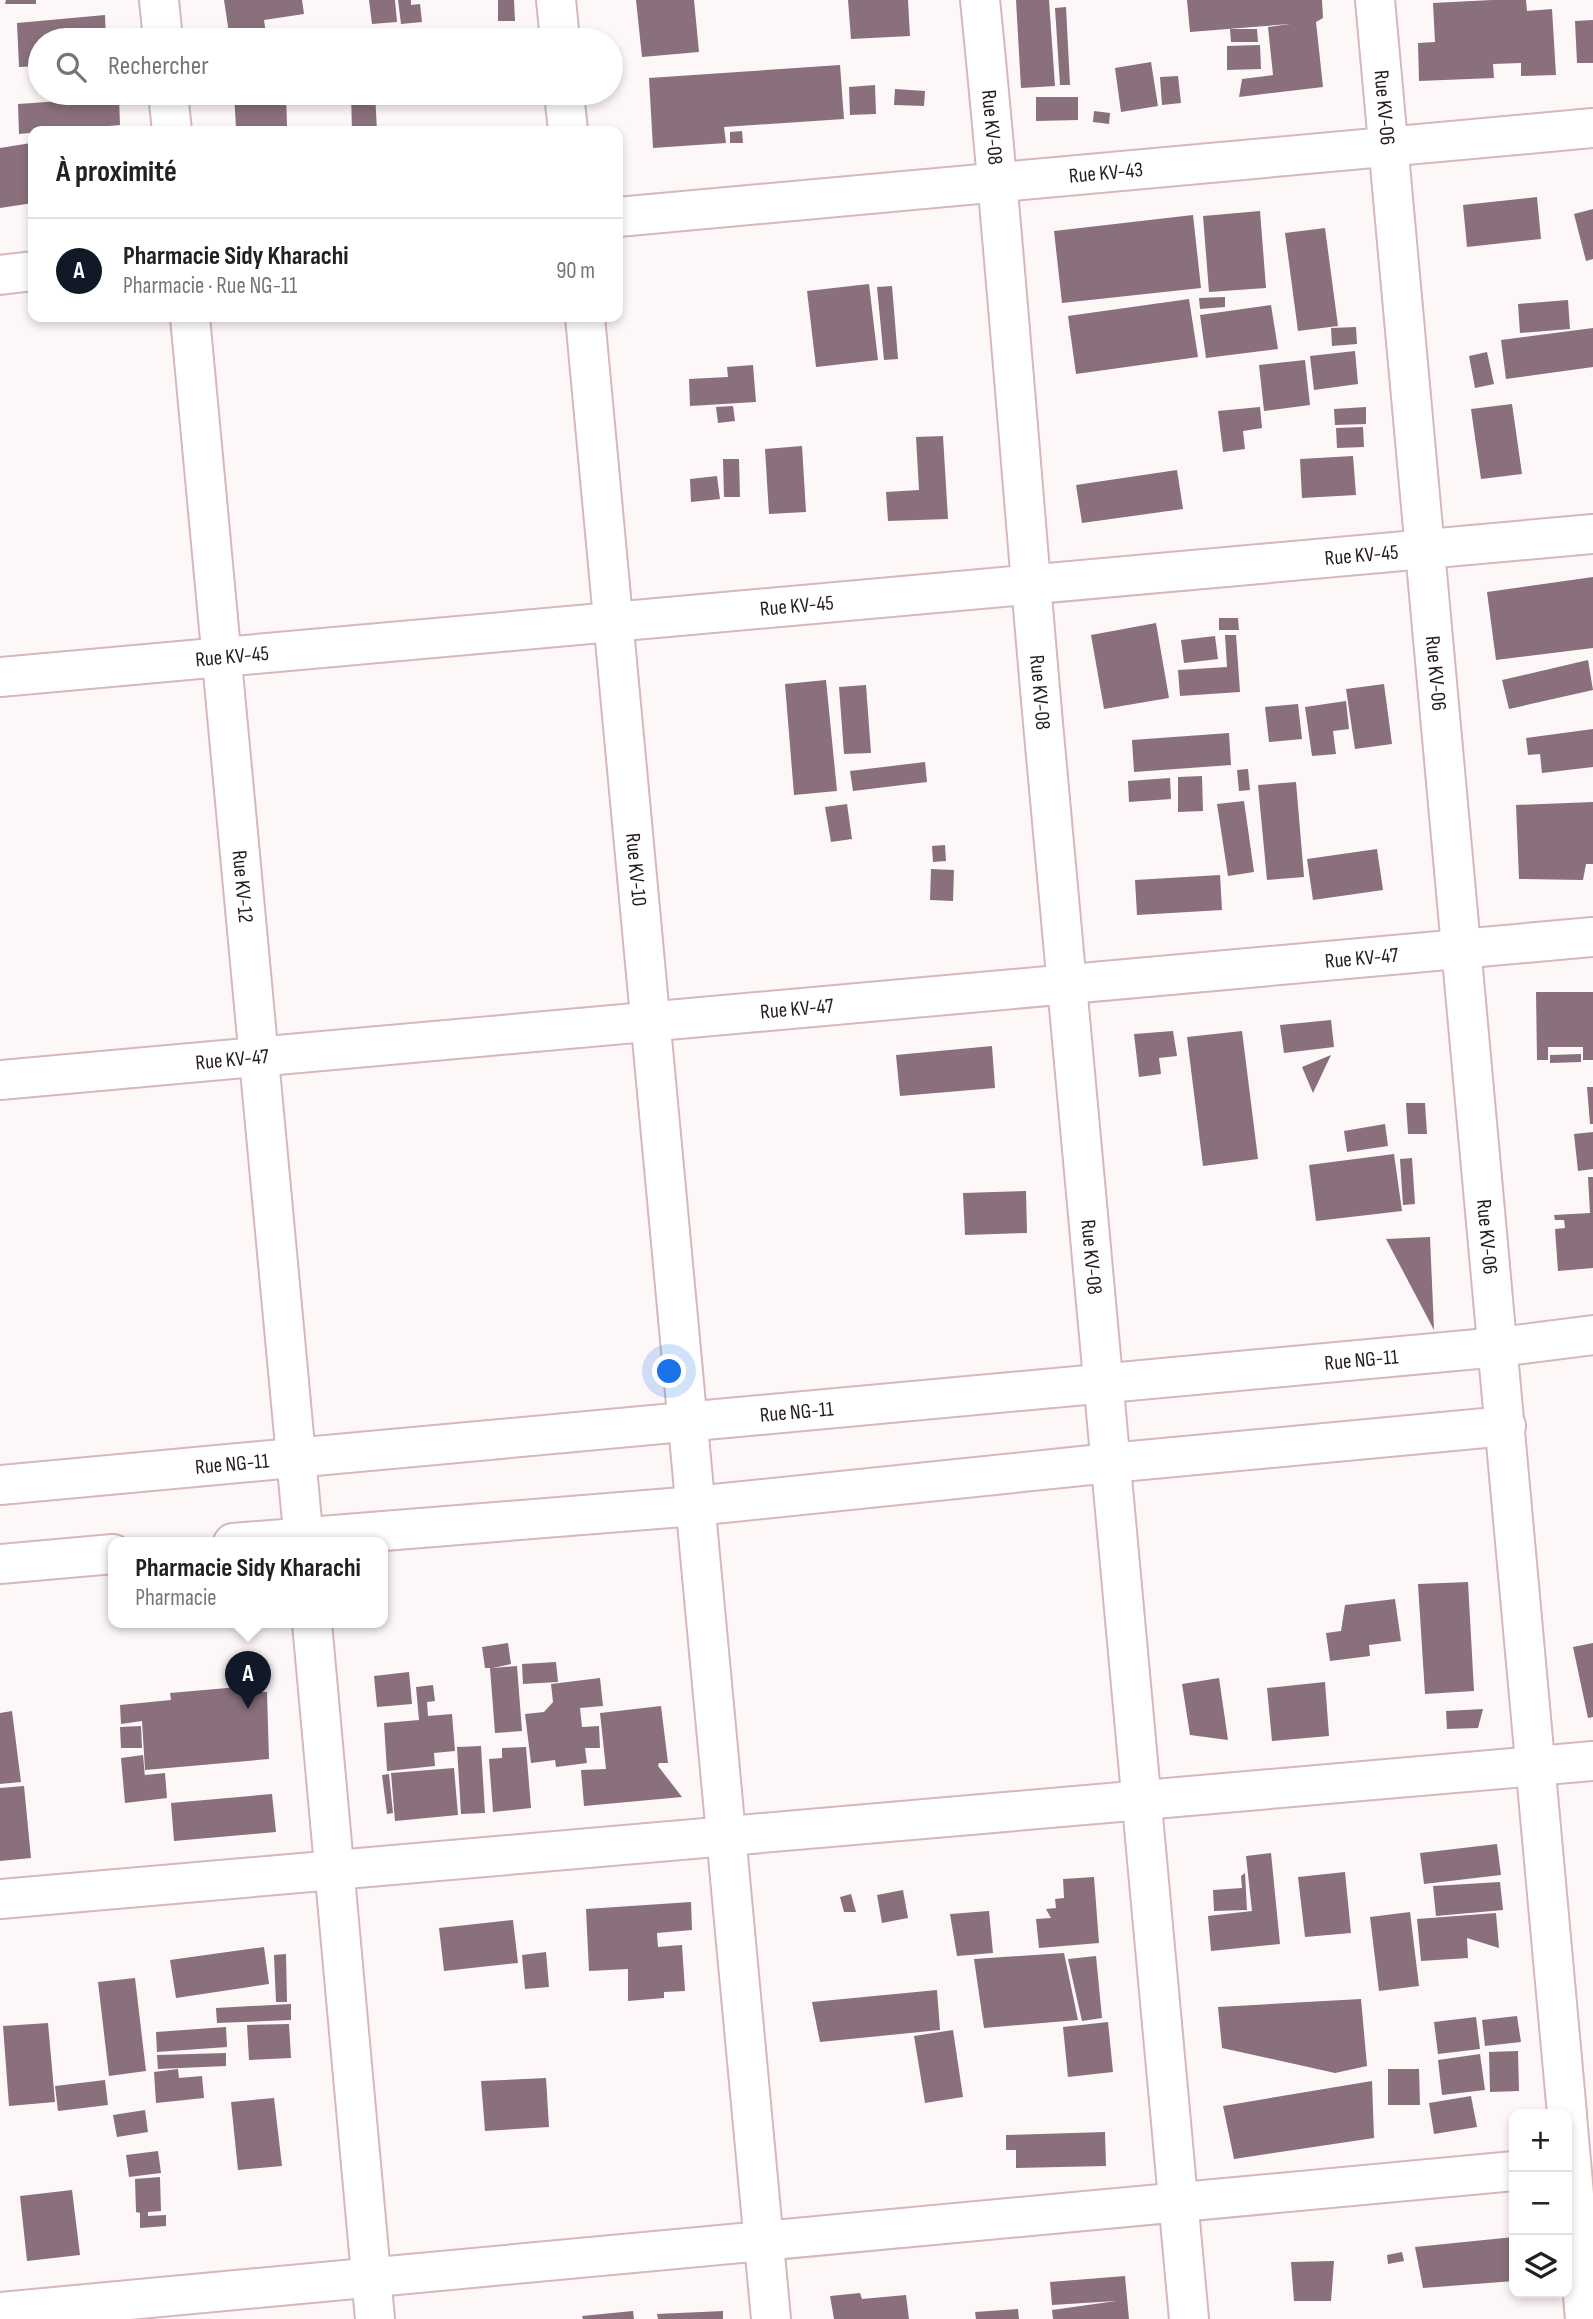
<!DOCTYPE html>
<html lang="fr">
<meta charset="utf-8">
<style>
:root{--surface:#fff;--page:#f6f6f6;--text:#202124;--muted:#757577;--line:#e0e0e0;--accent:#111827}
body{margin:0;font-family:"Sofia Sans Condensed",sans-serif;background:var(--page);color:var(--text)}
.controls{position:absolute;right:21px;bottom:21px;display:grid;overflow:hidden;border-radius:14px;box-shadow:0 4px 10px #0003}
.controls button{width:63px;height:63px;display:grid;place-items:center;padding:0;border:0;border-bottom:2px solid var(--line);background:var(--surface);color:var(--text);font:35px sans-serif}
.you{position:absolute;left:670px;top:1372px;width:24px;height:24px;margin:-18px;border:5px solid #fff;border-radius:50%;background:#1a73e8;box-shadow:0 0 0 10px #1a73e833}
.badge{display:grid;place-items:center;width:46px;height:46px;border-radius:50%;background:var(--accent);color:#fff;font-size:23px;font-weight:700}
.pin{position:absolute;translate:-50% -58px;filter:drop-shadow(0 2px 4px #0008)}
.pin::after{content:'';position:absolute;top:37px;width:24px;height:21px;background:inherit;clip-path:polygon(0 0,100% 0,50% 100%)}
.popup{position:absolute;left:108px;top:1537px;width:280px;height:91px;box-sizing:border-box;display:grid;place-content:center;border-radius:14px;background:var(--surface);filter:drop-shadow(0 2px 5px #0005);font-size:23px;white-space:nowrap;color:var(--muted)}
.popup b{font-size:26px;color:var(--text)}
.popup::after{content:'';position:absolute;left:50%;top:100%;margin-left:-14px;border:14px solid transparent;border-top-color:var(--surface)}
.list{margin:0;padding:0;list-style:none}
h2{display:flex;justify-content:space-between;align-items:center;height:91px;margin:0;padding:0 28px;font-size:30px}
h2 small{font-size:23px;font-weight:400;color:var(--muted)}
.list li{display:grid;grid-template-columns:46px 1fr auto;gap:21px;align-items:center;box-sizing:border-box;height:105px;padding:0 28px;border-top:2px solid var(--line)}
.list b{display:block;font-size:26px;white-space:nowrap}
.list p{margin:0;font-size:23px;white-space:nowrap;color:var(--muted)}
.list em{font-size:23px;font-style:normal;color:var(--muted)}
.icon{flex:none;width:38px;height:38px;fill:none;stroke:currentColor;stroke-width:2;stroke-linecap:round;stroke-linejoin:round}
.map{position:relative;flex:none;width:1593px;height:2319px;overflow:hidden}
.search{position:absolute;background:var(--surface);box-shadow:0 4px 10px #0003;left:28px;top:28px;width:595px;height:77px;display:flex;align-items:center;gap:18px;box-sizing:border-box;padding:0 24px;border-radius:38px;color:var(--muted);font-size:26px}
.panel{position:absolute;background:var(--surface);box-shadow:0 4px 10px #0003;left:28px;top:126px;width:595px;height:196px;border-radius:14px}
.map>svg:first-child{display:block}
</style>
<div class="map">
<svg width="1593" height="2319" viewBox="0 0 1593 2319">
<rect width="100%" height="100%" fill="#fef7f8"/>
<g fill="#89707c">
<polygon points="6,0 36,0 36,4 5,4"/>
<polygon points="224,0 302,0 304,14 264,20 267,40 230,40"/>
<polygon points="369,0 395,0 397,22 372,24"/>
<polygon points="398,0 411,0 411,5 420,4 422,22 401,24"/>
<polygon points="498,0 514,0 515,21 498,21"/>
<polygon points="636,0 694,0 699,52 642,57"/>
<polygon points="848,0 908,0 910,36 851,39"/>
<polygon points="1016,0 1049,0 1055,86 1021,88"/>
<polygon points="1187,0 1322,0 1323,18 1316,22 1323,87 1239,97 1242,79 1273,75 1268,27 1290,24 1190,32"/>
<polygon points="1492,0 1526,0 1527,11 1552,9 1556,75 1521,76 1521,63 1493,64 1494,78 1419,81 1418,43 1435,42 1433,3"/>
<polygon points="1066,7 1070,85 1060,85 1055,8"/>
<polygon points="105,15 106,40 40,40 40,66 19,67 17,23"/>
<polygon points="1593,20 1593,63 1577,63 1575,21"/>
<polygon points="1230,29 1257,29 1258,42 1231,42"/>
<polygon points="422,31 423,40 379,40 378,34"/>
<polygon points="1260,45 1261,69 1227,70 1227,46"/>
<polygon points="1151,62 1158,106 1121,112 1115,68"/>
<polygon points="840,65 844,119 724,127 726,143 653,148 649,78"/>
<polygon points="1178,76 1181,103 1162,105 1160,77"/>
<polygon points="875,85 876,114 850,115 849,87"/>
<polygon points="895,89 925,91 924,106 894,105"/>
<polygon points="234,93 286,93 287,126 236,128"/>
<polygon points="351,93 375,93 377,131 352,131"/>
<polygon points="383,93 427,93 427,100 383,103"/>
<polygon points="435,93 464,93 464,100 435,101"/>
<polygon points="119,97 120,125 19,134 18,104"/>
<polygon points="1036,97 1078,97 1078,120 1036,121"/>
<polygon points="1094,111 1110,113 1109,124 1093,122"/>
<polygon points="742,131 743,143 730,143 730,132"/>
<polygon points="31,143 33,203 0,208 0,148"/>
<polygon points="1537,197 1541,239 1467,247 1463,205"/>
<polygon points="1593,209 1593,259 1586,261 1574,214"/>
<polygon points="1260,211 1266,288 1209,292 1203,216"/>
<polygon points="1193,215 1201,288 1062,303 1054,231"/>
<polygon points="1325,228 1338,326 1298,331 1285,233"/>
<polygon points="869,284 878,360 816,367 807,291"/>
<polygon points="892,286 898,359 884,360 877,287"/>
<polygon points="1225,297 1225,307 1200,309 1199,298"/>
<polygon points="1189,299 1198,357 1076,374 1068,316"/>
<polygon points="1568,300 1570,329 1520,333 1518,304"/>
<polygon points="1271,305 1278,349 1206,358 1200,315"/>
<polygon points="1356,327 1357,344 1332,346 1331,328"/>
<polygon points="1593,328 1593,367 1506,379 1501,340"/>
<polygon points="1355,351 1358,384 1314,390 1310,356"/>
<polygon points="1487,352 1494,384 1475,388 1469,356"/>
<polygon points="1305,360 1310,405 1264,411 1259,365"/>
<polygon points="753,365 756,402 690,406 689,379 728,377 727,367"/>
<polygon points="1512,404 1522,474 1481,479 1471,409"/>
<polygon points="733,406 735,421 718,423 716,407"/>
<polygon points="1260,407 1262,428 1243,431 1245,449 1223,452 1218,411"/>
<polygon points="1366,407 1366,424 1335,425 1334,409"/>
<polygon points="1363,427 1364,447 1337,448 1336,428"/>
<polygon points="943,436 948,519 888,521 886,492 919,490 916,437"/>
<polygon points="802,446 806,512 769,514 765,449"/>
<polygon points="1353,456 1356,495 1302,498 1300,459"/>
<polygon points="723,459 739,459 740,497 724,497"/>
<polygon points="1177,470 1183,509 1082,523 1076,485"/>
<polygon points="717,476 720,499 691,502 690,479"/>
<polygon points="1593,577 1593,648 1496,660 1487,592"/>
<polygon points="1219,618 1238,618 1239,630 1219,630"/>
<polygon points="1156,623 1169,698 1104,709 1091,635"/>
<polygon points="1225,635 1236,635 1240,692 1180,696 1178,670 1227,667"/>
<polygon points="1215,636 1218,659 1184,663 1181,640"/>
<polygon points="1588,660 1593,690 1509,709 1502,680"/>
<polygon points="826,680 837,791 794,795 785,684"/>
<polygon points="1384,684 1392,744 1355,749 1346,689"/>
<polygon points="866,685 871,753 844,754 839,687"/>
<polygon points="1346,701 1349,729 1333,731 1336,754 1312,756 1305,707"/>
<polygon points="1298,704 1302,739 1269,742 1265,707"/>
<polygon points="1593,729 1593,767 1542,773 1540,754 1528,755 1526,738"/>
<polygon points="1229,733 1231,765 1134,772 1132,740"/>
<polygon points="925,762 927,782 853,791 850,771"/>
<polygon points="1248,769 1250,790 1239,791 1237,770"/>
<polygon points="1202,776 1203,811 1178,812 1178,777"/>
<polygon points="1170,778 1171,799 1129,802 1128,781"/>
<polygon points="1296,782 1304,877 1267,880 1258,785"/>
<polygon points="1244,801 1254,872 1228,876 1217,804"/>
<polygon points="1593,802 1593,864 1586,864 1583,880 1519,879 1516,805"/>
<polygon points="847,804 852,839 831,842 825,807"/>
<polygon points="945,845 946,861 933,862 932,846"/>
<polygon points="1377,849 1383,890 1313,900 1307,859"/>
<polygon points="931,869 954,870 953,901 930,900"/>
<polygon points="1220,875 1222,910 1137,915 1135,880"/>
<polygon points="1536,992 1593,992 1593,1060 1583,1060 1583,1047 1548,1047 1548,1060 1537,1060"/>
<polygon points="1331,1020 1334,1047 1284,1053 1280,1025"/>
<polygon points="1173,1031 1177,1056 1159,1058 1161,1074 1139,1077 1134,1034"/>
<polygon points="1242,1031 1258,1159 1203,1166 1187,1037"/>
<polygon points="992,1046 995,1088 900,1096 896,1055"/>
<polygon points="1581,1054 1581,1062 1550,1063 1550,1055"/>
<polygon points="1331,1055 1313,1093 1302,1067"/>
<polygon points="1587,1087 1593,1087 1593,1124 1590,1124"/>
<polygon points="1406,1103 1425,1103 1427,1134 1408,1134"/>
<polygon points="1385,1124 1388,1146 1347,1152 1344,1131"/>
<polygon points="1593,1132 1593,1169 1578,1171 1574,1134"/>
<polygon points="1394,1154 1402,1211 1316,1221 1309,1165"/>
<polygon points="1412,1158 1415,1204 1403,1205 1400,1159"/>
<polygon points="1588,1177 1593,1177 1593,1268 1558,1271 1555,1229 1565,1228 1564,1220 1555,1220 1554,1215 1590,1213"/>
<polygon points="1026,1191 1027,1233 965,1235 963,1193"/>
<polygon points="1430,1237 1434,1330 1386,1239"/>
<polygon points="1468,1582 1474,1691 1425,1694 1418,1584"/>
<polygon points="1395,1599 1401,1641 1369,1645 1370,1656 1330,1661 1326,1633 1341,1631 1345,1605"/>
<polygon points="508,1643 511,1664 493,1668 517,1666 522,1731 495,1733 490,1668 485,1668 482,1647"/>
<polygon points="1593,1643 1593,1717 1588,1718 1573,1647"/>
<polygon points="556,1662 558,1682 523,1684 522,1664"/>
<polygon points="409,1672 412,1704 377,1707 374,1676"/>
<polygon points="600,1678 603,1706 580,1708 582,1727 599,1726 600,1748 585,1748 587,1763 556,1767 555,1760 531,1763 525,1714 544,1712 553,1702 551,1684"/>
<polygon points="1219,1678 1228,1740 1190,1735 1182,1684"/>
<polygon points="1325,1682 1329,1736 1272,1741 1267,1688"/>
<polygon points="262,1685 262,1692 267,1692 269,1759 145,1770 142,1721 121,1724 120,1705 171,1700 170,1693"/>
<polygon points="433,1685 435,1701 427,1702 428,1716 452,1714 455,1751 434,1753 435,1766 387,1771 384,1723 419,1720 416,1687"/>
<polygon points="661,1706 668,1763 659,1763 658,1766 682,1797 584,1806 581,1770 606,1769 600,1713"/>
<polygon points="1483,1709 1478,1728 1447,1729 1446,1711"/>
<polygon points="12,1711 21,1782 0,1784 0,1713"/>
<polygon points="141,1726 142,1748 121,1748 120,1727"/>
<polygon points="481,1746 485,1813 461,1814 457,1747"/>
<polygon points="526,1747 531,1808 493,1812 489,1759 502,1758 502,1748"/>
<polygon points="143,1755 145,1777 145,1775 165,1773 167,1798 125,1803 121,1758"/>
<polygon points="454,1768 458,1815 395,1821 391,1773"/>
<polygon points="389,1774 393,1813 387,1814 382,1775"/>
<polygon points="24,1786 31,1858 0,1861 0,1788"/>
<polygon points="272,1794 276,1832 174,1841 171,1803"/>
<polygon points="1497,1844 1501,1875 1424,1884 1420,1853"/>
<polygon points="1271,1853 1280,1944 1211,1951 1208,1916 1252,1911 1246,1856"/>
<polygon points="1345,1872 1351,1933 1305,1937 1298,1877"/>
<polygon points="1245,1873 1247,1910 1214,1911 1213,1890 1242,1888 1241,1876"/>
<polygon points="1094,1877 1099,1943 1039,1948 1036,1919 1051,1918 1046,1909 1056,1908 1055,1899 1064,1898 1063,1879"/>
<polygon points="1500,1882 1503,1910 1436,1916 1433,1886"/>
<polygon points="903,1890 908,1918 882,1923 877,1895"/>
<polygon points="851,1894 856,1912 844,1912 840,1897"/>
<polygon points="691,1902 692,1930 657,1933 658,1947 682,1945 685,1991 664,1992 664,1998 628,2001 628,1969 589,1971 586,1909"/>
<polygon points="989,1911 993,1953 957,1956 950,1914"/>
<polygon points="1410,1912 1419,1986 1379,1991 1370,1917"/>
<polygon points="1496,1913 1499,1948 1467,1938 1468,1958 1421,1961 1417,1919"/>
<polygon points="513,1920 518,1963 444,1971 439,1928"/>
<polygon points="264,1947 269,1984 176,1998 170,1960"/>
<polygon points="546,1952 549,1987 525,1989 522,1955"/>
<polygon points="1064,1953 1078,2020 984,2028 974,1959"/>
<polygon points="286,1954 287,2002 276,2002 274,1955"/>
<polygon points="1096,1956 1102,2018 1082,2021 1068,1959"/>
<polygon points="135,1978 146,2071 109,2076 98,1982"/>
<polygon points="937,1990 940,2030 820,2042 812,2002"/>
<polygon points="1361,1999 1367,2066 1335,2073 1222,2048 1218,2007"/>
<polygon points="291,2004 291,2020 217,2023 216,2008"/>
<polygon points="1517,2016 1521,2042 1485,2046 1482,2020"/>
<polygon points="1476,2017 1480,2049 1438,2054 1434,2022"/>
<polygon points="1108,2022 1113,2072 1068,2077 1063,2027"/>
<polygon points="48,2023 55,2102 9,2106 3,2026"/>
<polygon points="289,2024 291,2058 249,2060 247,2025"/>
<polygon points="226,2027 227,2047 157,2052 156,2032"/>
<polygon points="953,2030 963,2097 925,2103 914,2036"/>
<polygon points="1518,2051 1519,2091 1490,2092 1489,2052"/>
<polygon points="226,2053 226,2066 158,2069 157,2055"/>
<polygon points="1480,2054 1485,2090 1442,2095 1438,2060"/>
<polygon points="178,2069 179,2078 202,2076 204,2098 156,2103 154,2072"/>
<polygon points="1388,2069 1419,2069 1420,2105 1388,2105"/>
<polygon points="546,2078 549,2127 485,2131 481,2081"/>
<polygon points="105,2080 108,2105 58,2111 55,2086"/>
<polygon points="1372,2081 1374,2138 1234,2159 1223,2106"/>
<polygon points="1471,2096 1477,2127 1434,2134 1429,2103"/>
<polygon points="274,2098 282,2166 238,2170 231,2102"/>
<polygon points="145,2110 148,2132 117,2137 113,2115"/>
<polygon points="1105,2132 1106,2166 1016,2168 1016,2150 1006,2150 1006,2135"/>
<polygon points="158,2151 161,2173 129,2177 126,2155"/>
<polygon points="160,2177 161,2211 148,2212 148,2216 166,2215 166,2226 140,2228 140,2213 136,2212 135,2179"/>
<polygon points="72,2190 80,2255 27,2261 20,2196"/>
<polygon points="1514,2237 1514,2281 1423,2288 1415,2247"/>
<polygon points="1402,2252 1404,2261 1388,2264 1387,2255"/>
<polygon points="1334,2261 1331,2301 1294,2301 1291,2262"/>
<polygon points="1125,2276 1129,2319 1053,2319 1052,2310 1116,2301 1052,2305 1050,2282"/>
<polygon points="860,2293 862,2299 906,2295 909,2319 834,2319 830,2296"/>
<polygon points="1018,2309 1019,2319 976,2319 975,2312"/>
<polygon points="633,2311 634,2319 583,2319 582,2316"/>
<polygon points="723,2311 723,2319 658,2319 657,2314"/>
</g>
<g fill="none" stroke-linecap="round" stroke-linejoin="round">
<g stroke="#d6b7bc" stroke-width="42">
<g id="minor">
<polyline points="159,0 163,40"/>
<polyline points="556,0 560,40"/>
<path id="s1" d="M980,0C1005,244 1022,490 1044,734C1092,1263 1141,1791 1189,2319"/>
<path id="s2" d="M1375,0L1567,2114"/>
<polyline points="168,93 172,131"/>
<polyline points="564,93 568,131"/>
<path id="s3" d="M618,217L1593,128"/>
<polyline points="0,275 33,271"/>
<path id="s4" d="M190,317L304,1543"/>
<path id="s5" d="M585,317L771,2319"/>
<path id="s6" d="M0,677L1593,534"/>
<path id="s7" d="M0,1080L1593,937"/>
<polyline points="233,1543 695,1506 1110,1463 1506,1426"/>
<polyline points="0,1564 113,1554"/>
<polyline points="312,1623 375,2319"/>
<polyline points="0,1899 1593,1761"/>
<polyline points="1567,2116 1585,2319"/>
<polyline points="0,2312 1514,2171"/>
</g>
</g>
<g stroke="#d6b7bc" stroke-width="42">
<g id="tertiary">
<path id="s8" d="M0,1485L1499,1347L1593,1335"/>
</g>
</g>
<use href="#minor" stroke="#fff" stroke-width="38"/>
<use href="#tertiary" stroke="#fff" stroke-width="38"/>
</g>
<g text-anchor="middle" stroke-width="5" stroke-linejoin="round" paint-order="stroke">
<g font-size="21" fill="#261b1d" stroke="#fef7f8">
<text dy="7" stroke="none"><textPath href="#s2" startOffset="108">Rue KV-06</textPath></text>
<text dy="7" stroke="none"><textPath href="#s1" startOffset="128">Rue KV-08</textPath></text>
<text dy="7" stroke="none"><textPath href="#s3" startOffset="490">Rue KV-43</textPath></text>
<text dy="7" stroke="none"><textPath href="#s6" startOffset="1367">Rue KV-45</textPath></text>
<text dy="7" stroke="none"><textPath href="#s6" startOffset="800">Rue KV-45</textPath></text>
<text dy="7" stroke="none"><textPath href="#s6" startOffset="233">Rue KV-45</textPath></text>
<text dy="7" stroke="none"><textPath href="#s2" startOffset="676">Rue KV-06</textPath></text>
<text dy="7" stroke="none"><textPath href="#s1" startOffset="695">Rue KV-08</textPath></text>
<text dy="7" stroke="none"><textPath href="#s5" startOffset="555">Rue KV-10</textPath></text>
<text dy="7" stroke="none"><textPath href="#s4" startOffset="572">Rue KV-12</textPath></text>
<text dy="7" stroke="none"><textPath href="#s7" startOffset="1367">Rue KV-47</textPath></text>
<text dy="7" stroke="none"><textPath href="#s7" startOffset="800">Rue KV-47</textPath></text>
<text dy="7" stroke="none"><textPath href="#s7" startOffset="233">Rue KV-47</textPath></text>
<text dy="7" stroke="none"><textPath href="#s2" startOffset="1242">Rue KV-06</textPath></text>
<text dy="7" stroke="none"><textPath href="#s1" startOffset="1262">Rue KV-08</textPath></text>
<text dy="7" stroke="none"><textPath href="#s8" startOffset="1367">Rue NG-11</textPath></text>
<text dy="7" stroke="none"><textPath href="#s8" startOffset="800">Rue NG-11</textPath></text>
<text dy="7" stroke="none"><textPath href="#s8" startOffset="233">Rue NG-11</textPath></text>
</g>
</g>
</svg>
<div class="controls">
<button>+</button>
<button>−</button>
<button><svg class="icon" aria-label="layers" viewBox="0 0 24 24"><path d="M12 4l9 5-9 5-9-5zM3 14l9 5 9-5"/></svg></button>
</div>
<div class="you"></div>
<div class="pin badge" style="left:248px;top:1709px">A</div>
<div class="popup"><b>Pharmacie Sidy Kharachi</b>Pharmacie</div>
<div class="search"><svg class="icon" aria-label="search" viewBox="0 0 24 24"><circle cx="10" cy="10" r="6"/><path d="M15 15l6 6"/></svg>Rechercher</div>
<section class="panel">
<h2>À proximité<small></small></h2>
<ul class="list">
<li><span class="badge">A</span><div><b>Pharmacie Sidy Kharachi</b><p>Pharmacie · Rue NG-11</p></div><em>90 m</em></li>
</ul>
</section>
</div>
